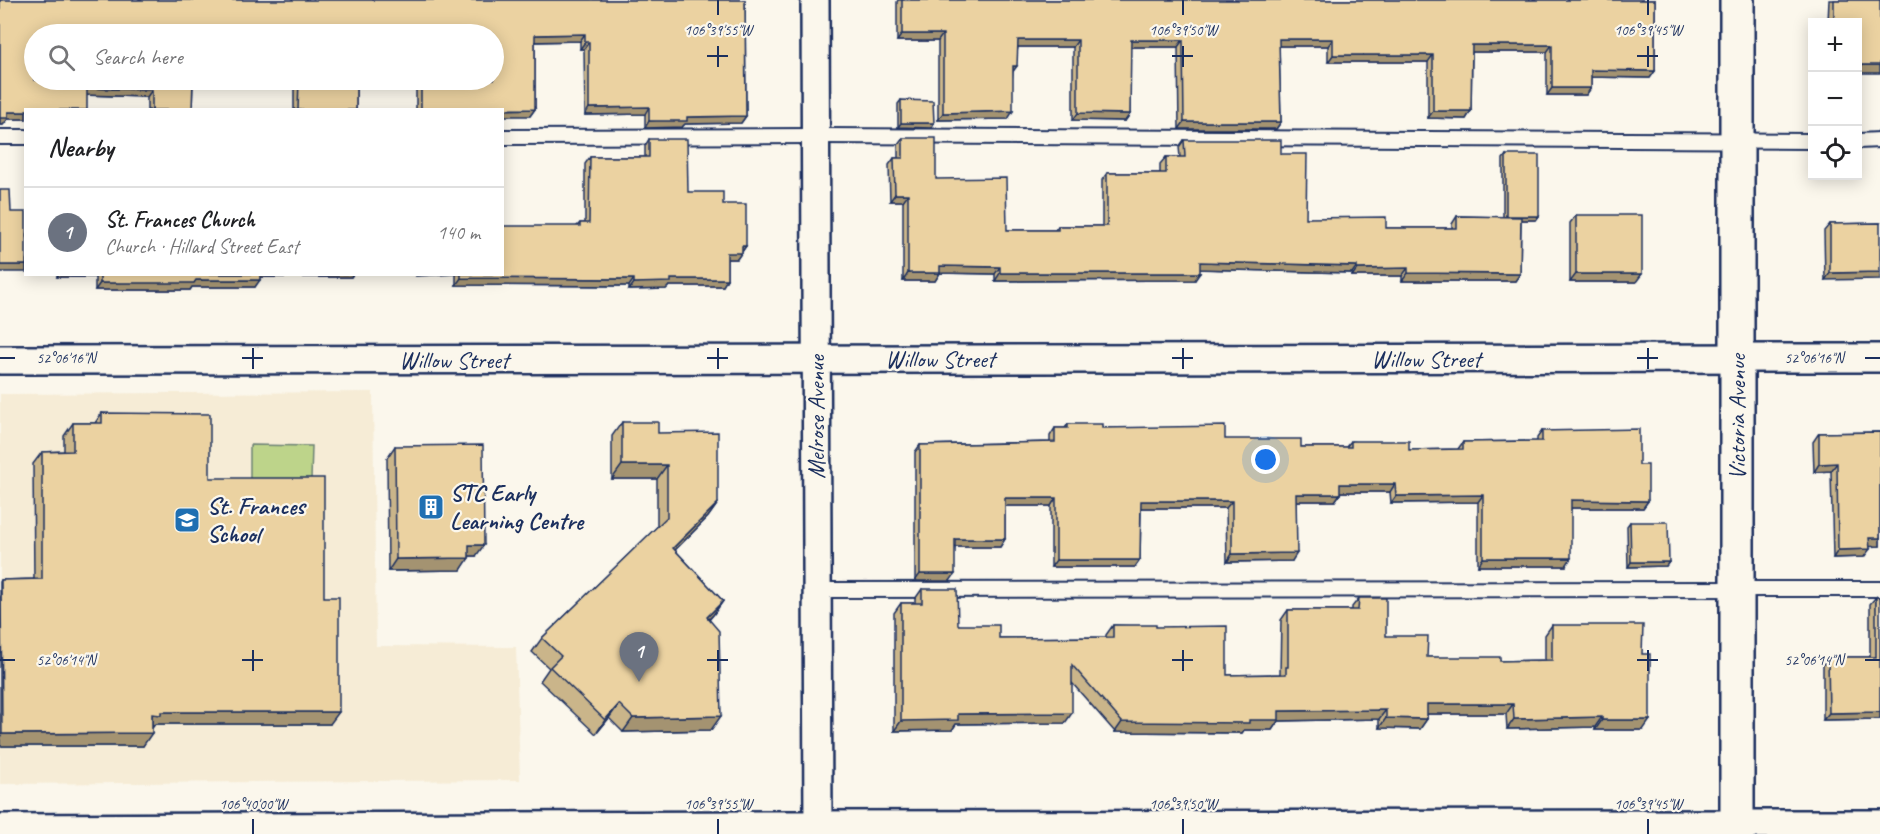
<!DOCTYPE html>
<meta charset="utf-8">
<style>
:root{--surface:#fff;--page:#f6f6f6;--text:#202124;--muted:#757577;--line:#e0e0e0;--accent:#0b8043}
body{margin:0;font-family:Caveat,sans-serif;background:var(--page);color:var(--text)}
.controls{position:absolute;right:18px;top:18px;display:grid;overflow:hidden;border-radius:0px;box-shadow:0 3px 15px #0003}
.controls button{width:54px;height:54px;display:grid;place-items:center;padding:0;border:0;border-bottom:2px solid var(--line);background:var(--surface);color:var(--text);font:30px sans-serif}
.you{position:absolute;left:1266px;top:460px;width:21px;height:21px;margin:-15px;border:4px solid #fff;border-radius:50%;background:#1a73e8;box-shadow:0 0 0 9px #1a73e833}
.badge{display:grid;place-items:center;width:39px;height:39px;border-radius:50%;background:var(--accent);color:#fff;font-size:20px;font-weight:700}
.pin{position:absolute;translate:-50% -50px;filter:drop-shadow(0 2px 3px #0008)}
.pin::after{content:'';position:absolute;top:32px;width:21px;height:18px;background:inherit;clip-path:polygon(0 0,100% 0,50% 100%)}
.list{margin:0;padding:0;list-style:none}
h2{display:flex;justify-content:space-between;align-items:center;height:78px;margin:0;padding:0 24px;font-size:26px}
h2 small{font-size:20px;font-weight:400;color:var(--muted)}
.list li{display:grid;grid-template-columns:39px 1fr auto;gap:18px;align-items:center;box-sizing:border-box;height:90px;padding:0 24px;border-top:2px solid var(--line)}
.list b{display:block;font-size:22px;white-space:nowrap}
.list p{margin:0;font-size:20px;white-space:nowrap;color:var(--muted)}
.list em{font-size:20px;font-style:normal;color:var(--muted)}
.icon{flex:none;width:33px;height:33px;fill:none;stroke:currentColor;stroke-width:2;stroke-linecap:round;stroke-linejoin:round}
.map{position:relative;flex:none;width:1880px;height:834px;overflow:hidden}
.search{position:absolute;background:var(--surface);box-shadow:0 3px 15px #0003;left:24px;top:24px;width:480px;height:66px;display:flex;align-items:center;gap:15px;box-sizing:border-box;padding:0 21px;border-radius:33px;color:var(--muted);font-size:22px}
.panel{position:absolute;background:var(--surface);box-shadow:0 3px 15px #0003;left:24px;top:108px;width:480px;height:168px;border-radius:0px}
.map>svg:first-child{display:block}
</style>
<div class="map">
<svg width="1880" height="834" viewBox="0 0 1880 834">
<rect width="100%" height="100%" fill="#fbf7ec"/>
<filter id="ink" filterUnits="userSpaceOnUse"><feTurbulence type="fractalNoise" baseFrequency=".0167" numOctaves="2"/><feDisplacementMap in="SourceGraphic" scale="12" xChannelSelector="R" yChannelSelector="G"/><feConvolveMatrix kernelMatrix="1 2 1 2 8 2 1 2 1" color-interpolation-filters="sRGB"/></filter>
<g filter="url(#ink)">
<polygon fill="#f6ecd6" points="373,392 376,646 516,647 520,780 0,784 0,394"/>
<polygon fill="#bdd48a" stroke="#6c8274" stroke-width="1.5" points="250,445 312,446 311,480 250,479"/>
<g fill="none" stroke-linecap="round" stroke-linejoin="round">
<g stroke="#1b2f5e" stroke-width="18">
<g id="service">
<polyline points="0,137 26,137"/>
<polyline points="502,137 817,136 1812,141"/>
<polyline points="1858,141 1880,140"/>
<polyline points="818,590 1880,589"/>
</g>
</g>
<g stroke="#1b2f5e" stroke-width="32">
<g id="minor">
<polyline points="815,0 818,834"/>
<polyline points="0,360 1880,358"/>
<polyline points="0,828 772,825 1880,824"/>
</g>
</g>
<g stroke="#1b2f5e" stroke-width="38">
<polyline id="tertiary" points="1737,834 1737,0"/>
</g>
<use href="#service" stroke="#fbf7ec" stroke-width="14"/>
<use href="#minor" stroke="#fbf7ec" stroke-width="27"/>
<use href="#tertiary" stroke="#fbf7ec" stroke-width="33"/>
</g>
<g fill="#cab58a" stroke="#1b2f5e" stroke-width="1.5">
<polygon points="0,0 745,0 746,116 741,123 685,124 682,127 645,128 645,114 585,115 584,49 580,49 580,41 535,42 535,109 530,116 502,110 416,110 416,80 494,80 494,34 34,34 193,80 192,110 147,110 147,97 87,95 26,110 26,119 8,119 3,125 0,125"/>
<polygon points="898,0 1655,0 1655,71 1650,78 1591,77 1591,88 1586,95 1547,95 1547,52 1472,52 1471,111 1466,119 1428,118 1428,62 1328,62 1328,46 1279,46 1281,122 1276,129 1179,129 1178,47 1130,47 1130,114 1125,121 1073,120 1073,47 1018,47 1013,72 1008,119 938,120 938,41 897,41 897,2"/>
<polygon points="1829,0 1880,0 1857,22 1828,22"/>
<rect x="294" y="80" width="62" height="30"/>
<polygon points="901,100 934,123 931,128 898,127 898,104"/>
<polygon points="903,138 936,179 1007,230 1055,230 1058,226 1102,226 1102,180 1107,173 1160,173 1160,164 1166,157 1180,157 1179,147 1184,140 1281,154 1306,218 1386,228 1452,228 1452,224 1457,216 1503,217 1503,159 1506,155 1539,216 1536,220 1521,220 1520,274 1515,281 1402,281 1402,276 1352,276 1352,273 1200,269 1195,280 995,281 995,274 940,273 935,281 903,281 903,201 890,201 889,165 894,158 898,158 898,145"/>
<polygon points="649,139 688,192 723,204 746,246 737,259 727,259 727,279 723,286 669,286 666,289 629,290 629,286 456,285 456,274 502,274 577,226 580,223 585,223 585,164 590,157 645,157 645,146"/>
<polygon points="1576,215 1636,282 1570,282 1570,223"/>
<polygon points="1880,223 1825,280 1824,231 1830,224"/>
<polygon points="57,274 353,274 351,277 260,277 255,287 192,287 190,290 95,290 95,277 57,277"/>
<polygon points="102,413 210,478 324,597 330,724 155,724 152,728 143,746 0,746 0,582 1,580 34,579 33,464 42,452 64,451 64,436 73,423 95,423"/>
<polygon points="622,422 658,433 718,503 708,517 675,550 723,601 713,615 709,620 711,730 623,732 609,718 596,734 540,681 549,668 532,652 542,638 657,527 657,479 612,479 612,436"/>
<polygon points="1068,424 1301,447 1346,447 1351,441 1409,450 1458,449 1463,442 1537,441 1537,438 1542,431 1639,465 1648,501 1643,508 1571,508 1566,566 1478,566 1478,502 1391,503 1390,492 1340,492 1340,494 1335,501 1296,501 1292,561 1227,562 1226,508 1141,508 1140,560 1135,567 1051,567 1051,506 1005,506 1005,539 1000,547 955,547 950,581 915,581 915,452 920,445 1050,442 1050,436 1055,428 1065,428"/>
<polygon points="1880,432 1880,546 1869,546 1864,557 1833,558 1831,471 1814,472 1813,442 1819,433"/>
<polygon points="395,446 476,556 469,556 461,570 388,571 387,458"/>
<polygon points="1630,522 1669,562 1666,566 1628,567 1627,526"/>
<polygon points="922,589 958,625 999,638 1106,637 1106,635 1113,625 1156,627 1227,675 1280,674 1281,620 1288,610 1352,610 1352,607 1359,598 1386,636 1427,657 1500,661 1545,660 1545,635 1552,625 1643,730 1595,730 1595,727 1507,729 1506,714 1427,714 1427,719 1420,729 1379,728 1379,719 1278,721 1272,730 1244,730 1242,733 1115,732 1072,683 1065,723 956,724 952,730 894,731 894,613 901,603 915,603 915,599"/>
<polygon points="1876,597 1880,719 1823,720 1823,665 1828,657 1870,657 1870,604"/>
</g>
<g fill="#a49371" stroke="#1b2f5e" stroke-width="1.5">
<polygon points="585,34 580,41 530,42 535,35"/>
<polygon points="902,34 943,34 938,41 897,41"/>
<polygon points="1279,39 1333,39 1328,46 1274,46"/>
<polygon points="1018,40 1078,40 1073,47 1013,47"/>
<polygon points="1131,40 1183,40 1178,47 1125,47"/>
<polygon points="585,42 589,42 584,49 580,49"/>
<polygon points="1472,45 1552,45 1547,52 1467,52"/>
<polygon points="1333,55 1433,55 1428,62 1328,62"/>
<rect x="1857" y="65" width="23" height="8"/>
<polygon points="1013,66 1017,66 1012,73"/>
<polygon points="1591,70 1655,71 1650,78 1586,77"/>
<polygon points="87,88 152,90 147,97 83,95"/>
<polygon points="1552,88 1591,88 1586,95 1547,95"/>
<polygon points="649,107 645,114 585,115 589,108"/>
<polygon points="535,109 530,116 502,116 502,110"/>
<polygon points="1013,111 1008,119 938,120 943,113"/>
<polygon points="1433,111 1471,111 1466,119 1428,118"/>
<polygon points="8,112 26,112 26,119 8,119 3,125 0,125 0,118"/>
<polygon points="1078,113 1130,114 1125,121 1073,120"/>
<polygon points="746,116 741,123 685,124 682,127 645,128 649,121 687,117"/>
<polygon points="1184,122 1281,122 1276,129 1179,129"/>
<polygon points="901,123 934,123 931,128 898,127"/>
<polygon points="895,194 908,194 903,201 890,201"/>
<polygon points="1506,216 1539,216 1536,220 1503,220"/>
<polygon points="742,246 746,246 737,259 723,259 727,253"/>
<polygon points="1200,262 1357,266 1352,273 1195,269"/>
<rect x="0" y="265" width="26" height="7"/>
<polygon points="940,266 1000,267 995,274 935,273"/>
<polygon points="1408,268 1402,276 1352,276 1357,269"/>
<polygon points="1880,272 1880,279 1825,280 1830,273"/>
<polygon points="908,273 940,273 935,281 903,281"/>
<polygon points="1000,273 1200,273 1195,280 995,281"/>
<polygon points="1408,273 1520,274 1515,281 1402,281"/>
<polygon points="59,274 97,274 95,277 57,277"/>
<polygon points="257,274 353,274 351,277 255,277"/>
<polygon points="417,274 456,274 416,276"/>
<polygon points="1576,274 1642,274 1636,282 1570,282"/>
<polygon points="461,278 634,279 629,286 456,285"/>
<polygon points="671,279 727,279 723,286 669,286 666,289 629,290 634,283"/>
<polygon points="196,280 260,280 255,287 192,287 190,290 95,290 100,283"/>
<polygon points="1837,463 1831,471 1814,472 1819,464"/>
<polygon points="622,465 667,465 657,479 612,479"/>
<polygon points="1340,484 1395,484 1390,492 1335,492"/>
<polygon points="1296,494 1340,494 1335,501 1291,501"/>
<polygon points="1483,495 1478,502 1391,503 1396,496"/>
<polygon points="1005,498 1056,498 1051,506 1000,506"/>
<polygon points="1571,500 1648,501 1643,508 1566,508"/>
<polygon points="1141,501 1232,501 1226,508 1136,508"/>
<polygon points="718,503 708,517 663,562 673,548"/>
<polygon points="1869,538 1880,538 1880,546 1864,547"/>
<polygon points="955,539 1005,539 1000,547 950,547"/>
<polygon points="469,545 484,545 476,556 461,556"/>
<polygon points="1870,549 1864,557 1833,558 1838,550"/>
<polygon points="1297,553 1292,561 1227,562 1232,554"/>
<polygon points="469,558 461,570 388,571 396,559"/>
<polygon points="1483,558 1571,558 1566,566 1478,566"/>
<polygon points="1056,560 1140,560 1135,567 1051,567"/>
<polygon points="1631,562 1669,562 1666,566 1628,567"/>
<polygon points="920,574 955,574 950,581 915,581"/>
<polygon points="723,601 713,615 697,631 707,617"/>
<polygon points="619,704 609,718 596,734 605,720"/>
<polygon points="1427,704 1513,704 1506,714 1420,714"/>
<polygon points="1386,710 1379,719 1278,721 1272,730 1244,730 1242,733 1115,732 1122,722 1249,720 1279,711"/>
<polygon points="161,712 339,712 330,724 155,724 152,728 152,714"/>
<polygon points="1880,712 1880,719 1823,720 1829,713"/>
<polygon points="1072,713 1065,723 956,724 952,730 894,731 901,721 958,714"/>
<polygon points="721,716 711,730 623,732 633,718"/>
<polygon points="1602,717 1595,727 1507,729 1514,719"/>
<polygon points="1386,718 1427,719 1420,729 1379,728"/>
<polygon points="1602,720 1650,720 1643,730 1595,730"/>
<polygon points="152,733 143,746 0,746 0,737 2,734"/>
</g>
<g fill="#ebd2a1" stroke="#1b2f5e" stroke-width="1.5">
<polygon points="0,0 745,0 746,116 687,117 687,121 649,121 649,107 589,108 589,42 585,42 585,34 535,35 535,109 421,110 421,80 494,80 494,34 34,34 34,80 193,80 192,110 152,110 152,90 87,88 87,110 26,110 26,112 8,112 8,118 0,118"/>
<polygon points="902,0 1655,0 1655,71 1591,70 1591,88 1552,88 1552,45 1472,45 1471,111 1433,111 1433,55 1333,55 1333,39 1279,39 1281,122 1184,122 1183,40 1131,40 1130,114 1078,113 1078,40 1018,40 1017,66 1013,66 1013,111 943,113 943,34 902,34"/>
<polygon points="1834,0 1880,0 1880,65 1857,65 1857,22 1834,22"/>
<polygon points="299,80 356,80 356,110 298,110"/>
<polygon points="901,100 933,101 934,123 901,123"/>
<polygon points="903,138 936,138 936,179 1006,178 1007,230 1058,230 1058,226 1107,226 1107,173 1166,173 1166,157 1185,157 1184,140 1281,140 1281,154 1307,154 1306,218 1386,217 1386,228 1457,228 1457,216 1521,217 1520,274 1408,273 1408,268 1357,269 1357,266 1200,262 1200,273 1000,273 1000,267 940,266 940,273 908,273 908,194 895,194 894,158 903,158"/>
<polygon points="649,139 687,139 688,192 723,192 723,204 746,204 746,246 742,246 742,253 727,253 727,279 671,279 671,282 634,283 634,279 461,278 461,274 502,274 502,226 580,226 580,223 589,223 590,157 649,157"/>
<rect x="1506" y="155" width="33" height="61"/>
<polygon points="0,190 10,190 11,212 26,212 26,265 0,265"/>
<rect x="1576" y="215" width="66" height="59"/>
<polygon points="1880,223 1880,272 1830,273 1830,224"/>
<polygon points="100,274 260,274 260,280 196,280 194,283 100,283"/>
<polygon points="102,413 210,414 210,478 324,478 324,597 339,597 339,712 161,712 161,715 152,714 152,733 2,734 1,580 42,579 42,452 73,451 73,423 102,423"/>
<polygon points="622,422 658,422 658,433 718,432 718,503 673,548 723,601 707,617 719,631 721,716 633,718 619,704 605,720 550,667 561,656 542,638 667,517 667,465 622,465"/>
<polygon points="1068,424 1102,424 1102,428 1225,426 1225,439 1301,439 1301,447 1351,447 1351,441 1409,441 1409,450 1463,449 1463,442 1542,441 1542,431 1639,429 1639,465 1648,465 1648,501 1571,500 1571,558 1483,558 1483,495 1396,496 1395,484 1340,484 1340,494 1296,494 1297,553 1232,554 1232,501 1141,501 1140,560 1056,560 1056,498 1005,498 1005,539 955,539 955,574 920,574 920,445 1055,442 1055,428 1068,428"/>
<polygon points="1880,432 1880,538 1869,538 1870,549 1838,550 1837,463 1819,464 1819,433"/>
<polygon points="483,445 484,545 469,545 469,558 396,559 395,446"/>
<polygon points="1630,522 1668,522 1669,562 1631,562"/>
<polygon points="922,589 957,589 958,625 999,625 999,638 1113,637 1113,625 1156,625 1156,627 1227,626 1227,675 1286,674 1286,667 1288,667 1288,610 1358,610 1359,598 1386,598 1386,636 1428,636 1427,657 1500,657 1500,661 1552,660 1552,625 1643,625 1642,654 1650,654 1650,720 1602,720 1602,717 1514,719 1513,704 1427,704 1427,719 1386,718 1386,710 1279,711 1279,720 1249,720 1249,723 1122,722 1072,665 1072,713 958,714 958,720 901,721 901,603 922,603"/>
<polygon points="1876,597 1880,597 1880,712 1829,713 1828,657 1876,657"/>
</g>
</g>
<path fill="none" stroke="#1b2f5e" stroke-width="2" d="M718,0V15M1183,0V15M1648,0V15M718,46V67M1183,46V67M1648,46V67M707,56H728M1172,56H1193M1637,56H1658M253,348V369M718,348V369M1183,348V369M1648,348V369M0,358H15M242,358H263M707,358H728M1172,358H1193M1637,358H1658M1865,358H1880M253,650V671M718,650V671M1183,650V671M1648,650V671M0,660H15M242,660H263M707,660H728M1172,660H1193M1637,660H1658M1865,660H1880M253,819V834M718,819V834M1183,819V834M1648,819V834"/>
<defs>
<g id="building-square" transform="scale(1.35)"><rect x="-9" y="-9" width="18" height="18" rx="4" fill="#1f6fb2" stroke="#fbf7ec"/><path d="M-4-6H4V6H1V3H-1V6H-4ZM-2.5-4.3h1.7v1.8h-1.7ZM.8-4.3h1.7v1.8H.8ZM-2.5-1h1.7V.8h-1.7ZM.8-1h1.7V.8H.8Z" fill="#fff"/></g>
<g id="school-square" transform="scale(1.35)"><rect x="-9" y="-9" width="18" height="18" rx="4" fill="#1f6fb2" stroke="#fbf7ec"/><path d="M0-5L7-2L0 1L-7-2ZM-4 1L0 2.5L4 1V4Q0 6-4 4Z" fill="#fff"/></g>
</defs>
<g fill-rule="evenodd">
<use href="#building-square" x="431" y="507"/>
<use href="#school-square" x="187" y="520"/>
</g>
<g text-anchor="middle" stroke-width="4.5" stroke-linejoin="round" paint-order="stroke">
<g font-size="24" fill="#1b2f5e" stroke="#fbf7ec">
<text x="940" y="367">Willow Street</text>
<text x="1426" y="367">Willow Street</text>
<text x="454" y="368">Willow Street</text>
<text transform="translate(816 417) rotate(-90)" y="8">Melrose Avenue</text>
<text transform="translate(1737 417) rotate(-90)" y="8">Victoria Avenue</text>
</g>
<g font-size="24" font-weight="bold" fill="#1b2f5e" stroke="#fbf7ec" text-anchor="start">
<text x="450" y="501">STC Early<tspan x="450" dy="28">Learning Centre</tspan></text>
<text x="207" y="514">St. Frances<tspan x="207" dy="28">School</tspan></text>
</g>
</g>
<g font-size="15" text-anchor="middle" fill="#1b2f5e" stroke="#fbf7ec" stroke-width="4.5" stroke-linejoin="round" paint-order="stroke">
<text x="718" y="35">106°39'55"W</text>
<text x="1183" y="35">106°39'50"W</text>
<text x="1648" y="35">106°39'45"W</text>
<text x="66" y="363">52°06'16"N</text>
<text x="1814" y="363">52°06'16"N</text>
<text x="66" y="665">52°06'14"N</text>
<text x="1814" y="665">52°06'14"N</text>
<text x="253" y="809">106°40'00"W</text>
<text x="718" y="809">106°39'55"W</text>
<text x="1183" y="809">106°39'50"W</text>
<text x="1648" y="809">106°39'45"W</text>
</g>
</svg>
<div class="controls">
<button>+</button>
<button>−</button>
<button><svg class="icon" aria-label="locate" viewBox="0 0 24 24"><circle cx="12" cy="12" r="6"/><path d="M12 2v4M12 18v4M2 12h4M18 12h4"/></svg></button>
</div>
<div class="you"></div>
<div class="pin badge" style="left:639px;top:682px;background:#6b7280">1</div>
<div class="search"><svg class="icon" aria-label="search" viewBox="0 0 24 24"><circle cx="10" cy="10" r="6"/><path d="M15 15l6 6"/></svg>Search here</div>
<section class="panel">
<h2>Nearby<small></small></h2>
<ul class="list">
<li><span class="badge" style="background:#6b7280">1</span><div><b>St. Frances Church</b><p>Church · Hillard Street East</p></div><em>140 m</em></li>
</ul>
</section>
</div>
